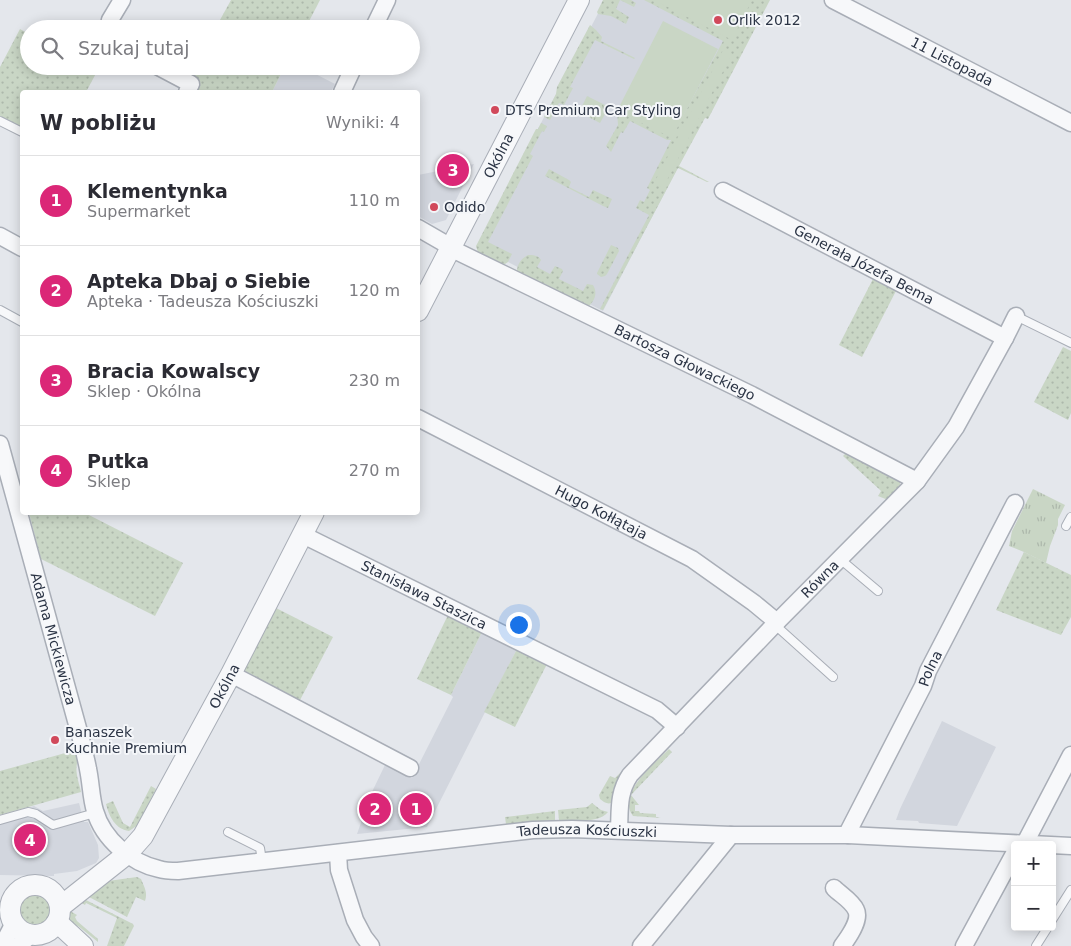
<!DOCTYPE html>
<html lang="pl">
<meta charset="utf-8">
<style>
:root{--surface:#fff;--page:#f2f2f3;--text:#2b2b33;--muted:#7c7c81;--line:#e1e1e2;--accent:#db2777}
body{margin:0;font-family:"DejaVu Sans",sans-serif;background:var(--page);color:var(--text)}
.controls{position:absolute;right:15px;bottom:15px;display:grid;overflow:hidden;border-radius:5px;box-shadow:0 2px 12px #0003}
.controls button{width:45px;height:45px;display:grid;place-items:center;padding:0;border:0;border-bottom:1px solid var(--line);background:var(--surface);color:var(--text);font:25px sans-serif}
.you{position:absolute;left:518px;top:624px;width:18px;height:18px;margin:-12px;border:4px solid #fff;border-radius:50%;background:#1a73e8;box-shadow:0 0 0 8px #1a73e833}
.badge{display:grid;place-items:center;width:32px;height:32px;border-radius:50%;background:var(--accent);color:#fff;font-size:16px;font-weight:700}
.pin{position:absolute;translate:-50% -50%;border:2px solid #fff;box-shadow:0 1px 5px #0006}
.list{margin:0;padding:0;list-style:none}
h2{display:flex;justify-content:space-between;align-items:center;height:65px;margin:0;padding:0 20px;font-size:21px}
h2 small{font-size:16px;font-weight:400;color:var(--muted)}
.list li{display:grid;grid-template-columns:32px 1fr auto;gap:15px;align-items:center;box-sizing:border-box;height:90px;padding:0 20px;border-top:1px solid var(--line)}
.list b{display:block;font-size:19px;white-space:nowrap}
.list p{margin:0;font-size:16px;white-space:nowrap;color:var(--muted)}
.list em{font-size:16px;font-style:normal;color:var(--muted)}
.icon{flex:none;width:28px;height:28px;fill:none;stroke:currentColor;stroke-width:2;stroke-linecap:round;stroke-linejoin:round}
.map{position:relative;flex:none;width:1071px;height:946px;overflow:hidden}
.search{position:absolute;background:var(--surface);box-shadow:0 2px 12px #0003;left:20px;top:20px;width:400px;height:55px;display:flex;align-items:center;gap:12px;box-sizing:border-box;padding:0 18px;border-radius:28px;color:var(--muted);font-size:19px}
.panel{position:absolute;background:var(--surface);box-shadow:0 2px 12px #0003;left:20px;top:90px;width:400px;height:425px;border-radius:5px}
.map>svg:first-child{display:block}
</style>
<div class="map">
<svg width="1071" height="946" viewBox="0 0 1071 946">
<defs>
<pattern id="grass-dots" width="8" height="8" patternUnits="userSpaceOnUse" patternTransform="scale(1.25)"><rect width="8" height="8" fill="#c9d6c5"/><path d="M2 2h.1M6 6h.1" fill="none" stroke="#adb8ab" stroke-width="1.8" stroke-linecap="round"/></pattern>
<pattern id="park-tufts" width="24" height="20" patternUnits="userSpaceOnUse" patternTransform="scale(1.25)"><rect width="24" height="20" fill="#c9d6c5"/><path d="M3 7l-1-3M5 7V3M7 7l1-3M15 17l-1-3M17 17v-4M19 17l1-3" fill="none" stroke="#adb8ab"/></pattern>
</defs>
<rect width="100%" height="100%" fill="#e4e7ec"/>
<g fill="#d2d6de">
<polygon points="605,0 765,0 603,311 477,246"/>
<polygon points="285,66 300,66 335,84 331,92 272,92"/>
<polygon points="474,164 446,220 432,224 418,216 418,175"/>
<polygon points="482,632 517,649 427,827 357,834 371,794 385,765 412,778 453,697 451,695"/>
<polygon points="942,721 996,747 957,826 919,823 918,821 896,820 900,809"/>
<polygon points="79,803 84,822 88,822 98,845 99,858 96,863 77,871 54,874 54,876 0,875 0,815 34,806 43,811"/>
</g>
<g fill="url(#grass-dots)">
<polygon points="231,0 320,0 305,29 215,29"/>
<polygon points="603,0 631,0 636,3 634,7 620,0 616,9 629,17 626,24 611,16 598,14 597,12"/>
<polygon points="644,0 770,0 708,119 705,118 679,166 709,182 707,182 678,168 603,310 600,309 649,215 636,208 640,200 644,202 650,190 647,188 671,140 667,140 630,121 623,133 621,132 611,152 606,146 618,125 617,111 672,137 723,41"/>
<polygon points="590,25 596,30 602,37 601,41 635,58 634,59 595,40 570,87 573,88 564,105 559,103 550,120 544,117 556,94 557,87"/>
<polygon points="20,29 29,34 29,66 100,66 86,92 22,92 22,127 0,116 0,67"/>
<polygon points="196,66 285,66 272,92 191,92 197,80 192,72"/>
<polygon points="541,123 547,126 544,132 542,131 530,154 533,156 488,242 512,254 508,262 502,266 479,256 476,246 536,129 538,129"/>
<polygon points="549,169 569,180 571,182 569,187 589,197 593,190 612,199 608,208 603,206 545,176"/>
<polygon points="611,245 618,248 619,251 607,274 605,276 601,277 597,274 597,273"/>
<path d="M528,255C533,255 538,255 541,260L537,267L550,274L555,266L562,269L563,271L559,279L583,291L587,284L593,285C598,293 595,301 587,308L517,275C516,266 520,259 528,255Z"/>
<polygon points="874,277 897,289 862,357 839,345"/>
<polygon points="1063,347 1071,351 1071,413 1068,420 1034,402"/>
<polygon points="847,452 900,481 900,486 888,500 878,496 881,491 879,489 843,456"/>
<polygon points="29,513 85,513 183,563 155,616 41,559"/>
<polygon points="1024,552 1071,575 1071,617 1061,635 996,610"/>
<polygon points="276,608 333,637 299,702 243,672"/>
<polygon points="448,615 482,632 451,695 417,679"/>
<polygon points="517,649 547,664 515,727 484,712"/>
<path d="M77,748L79,759C73,768 79,782 81,792L0,815V771L69,752L75,750Z"/>
<path d="M669,749L672,752L631,795L639,805H635V811H639L640,813L656,814V817L661,818L633,816C616,794 654,764 669,749Z"/>
<path d="M624,769L625,770L614,802C608,805 605,803 600,799L599,795L610,776L615,778Z"/>
<path d="M151,786L156,789L138,825L129,831C115,829 109,816 106,804L113,801L123,823L130,827Z"/>
<path d="M592,803L601,810L608,812C598,824 574,820 559,820L558,810L587,807Z"/>
<polygon points="555,811 555,820 506,824 505,817"/>
<path d="M137,877L141,879C144,887 148,892 145,901L136,897L127,917L89,897V894L108,881Z"/>
<circle cx="35" cy="910" r="15"/>
<polygon points="81,900 86,900 133,924 134,926 124,946 107,946 117,918 86,903 85,905 80,902 70,911 77,915 75,917 77,921 98,939 98,942 78,926 73,925 67,918 67,911"/>
</g>
<g fill="url(#park-tufts)">
<polygon points="587,96 609,107 600,123 579,112"/>
<polygon points="1033,489 1065,505 1058,519 1058,525 1050,546 1046,563 1024,552 1009,546 1012,531"/>
</g>
<g fill="#c9d6c5">
<polygon points="654,0 752,0 732,40"/>
<polygon points="663,21 718,49 672,138 617,111"/>
<polygon points="723,50 732,54 663,188 654,183"/>
</g>
<g fill="none" stroke-linecap="round" stroke-linejoin="round">
<g stroke="#a9aeb7" stroke-width="10">
<g id="service">
<polyline points="0,121 22,132"/>
<polyline points="0,310 22,322"/>
<polyline points="1016,316 1071,343"/>
<polyline points="1066,526 1071,517"/>
<polyline points="840,559 878,591"/>
<polyline points="774,624 833,677"/>
<polyline points="0,820 28,812 36,814 53,825 95,813"/>
<polyline points="228,832 260,848 262,861"/>
<polyline points="1052,920 1071,890"/>
<polyline points="1036,946 1048,927"/>
</g>
</g>
<g stroke="#a9aeb7" stroke-width="19">
<g id="minor">
<path id="s1" d="M833,0L1071,123"/>
<polyline points="108,29 110,20 122,0"/>
<polyline points="373,29 387,0"/>
<polyline points="157,66 191,84 187,92"/>
<polyline points="342,92 354,66"/>
<path id="s2" d="M723,191L1005,338"/>
<path id="s3" d="M418,228L444,243L450,248L752,395L917,481"/>
<polyline points="0,236 22,248"/>
<path id="s4" d="M418,418L692,559L754,603L777,622"/>
<path id="s5" d="M0,444L84,750C85,756 87,763 88,769C91,783 91,798 95,811C103,839 131,863 159,869C165,871 172,871 178,871L533,830L572,829L731,835H848L1071,846"/>
<path id="s6" d="M303,535L657,710L677,727"/>
<polyline points="231,674 410,768"/>
<path id="s7" d="M619,830C620,809 618,793 630,775L777,622L917,481L956,427L1005,338L1016,316"/>
<path id="s8" d="M848,835L849,830L923,686L928,671L1015,503"/>
<polyline points="1025,843 1071,755"/>
<polyline points="338,853 339,870 355,920 364,937 371,946"/>
<path d="M834,888C841,895 852,901 856,910C861,920 848,938 842,946"/>
<polyline points="2,946 14,923"/>
<polyline points="18,946 31,935"/>
<polyline points="641,946 731,835"/>
<polyline points="964,946 1015,852"/>
</g>
</g>
<g stroke="#a9aeb7" stroke-width="22">
<g id="tertiary">
<path id="s9" d="M418,311L579,0"/>
<circle cx="35" cy="910" r="25"/>
<path id="s10" d="M60,907L127,854L143,836L231,674L314,512"/>
<polyline points="57,922 83,946"/>
</g>
</g>
<use href="#service" stroke="#f7f8fa" stroke-width="8"/>
<use href="#minor" stroke="#f7f8fa" stroke-width="16"/>
<use href="#tertiary" stroke="#f7f8fa" stroke-width="20"/>
</g>
<g fill="#d1495b" stroke="#f4f6f9" stroke-width="2">
<circle cx="718" cy="20" r="5"/>
<circle cx="495" cy="110" r="5"/>
<circle cx="434" cy="207" r="5"/>
<circle cx="55" cy="740" r="5"/>
</g>
<g text-anchor="middle" stroke-width="4" stroke-linejoin="round" paint-order="stroke">
<g font-size="14" fill="#2b3445" stroke="#f4f6f9" text-anchor="start">
<text x="728" y="25">Orlik 2012</text>
<text x="505" y="115">DTS Premium Car Styling</text>
<text x="444" y="212">Odido</text>
<text x="65" y="737">Banaszek<tspan x="65" dy="16">Kuchnie Premium</tspan></text>
</g>
<g font-size="14" fill="#2b3445" stroke="#f4f6f9">
<text dy="5" stroke="none"><textPath href="#s1" startOffset="134">11 Listopada</textPath></text>
<text dy="5" stroke="none"><textPath href="#s9" startOffset="175">Okólna</textPath></text>
<text dy="5" stroke="none"><textPath href="#s2" startOffset="159">Generała Józefa Bema</textPath></text>
<text dy="5" stroke="none"><textPath href="#s3" startOffset="299">Bartosza Głowackiego</textPath></text>
<text dy="5" stroke="none"><textPath href="#s4" startOffset="206">Hugo Kołłątaja</textPath></text>
<text dy="5" stroke="none"><textPath href="#s7" startOffset="330">Równa</textPath></text>
<text dy="5" stroke="none"><textPath href="#s6" startOffset="135">Stanisława Staszica</textPath></text>
<text dy="5" stroke="none"><textPath href="#s5" startOffset="202">Adama Mickiewicza</textPath></text>
<text dy="5" stroke="none"><textPath href="#s8" startOffset="186">Polna</textPath></text>
<text dy="5" stroke="none"><textPath href="#s10" startOffset="280">Okólna</textPath></text>
<text dy="5" stroke="none"><textPath href="#s5" startOffset="900">Tadeusza Kościuszki</textPath></text>
</g>
</g>
</svg>
<div class="controls">
<button>+</button>
<button>−</button>
</div>
<div class="you"></div>
<div class="pin badge" style="left:416px;top:809px">1</div>
<div class="pin badge" style="left:375px;top:809px">2</div>
<div class="pin badge" style="left:453px;top:170px">3</div>
<div class="pin badge" style="left:30px;top:840px">4</div>
<div class="search"><svg class="icon" aria-label="search" viewBox="0 0 24 24"><circle cx="10" cy="10" r="6"/><path d="M15 15l6 6"/></svg>Szukaj tutaj</div>
<section class="panel">
<h2>W pobliżu<small>Wyniki: 4</small></h2>
<ul class="list">
<li><span class="badge">1</span><div><b>Klementynka</b><p>Supermarket</p></div><em>110 m</em></li>
<li><span class="badge">2</span><div><b>Apteka Dbaj o Siebie</b><p>Apteka · Tadeusza Kościuszki</p></div><em>120 m</em></li>
<li><span class="badge">3</span><div><b>Bracia Kowalscy</b><p>Sklep · Okólna</p></div><em>230 m</em></li>
<li><span class="badge">4</span><div><b>Putka</b><p>Sklep</p></div><em>270 m</em></li>
</ul>
</section>
</div>
